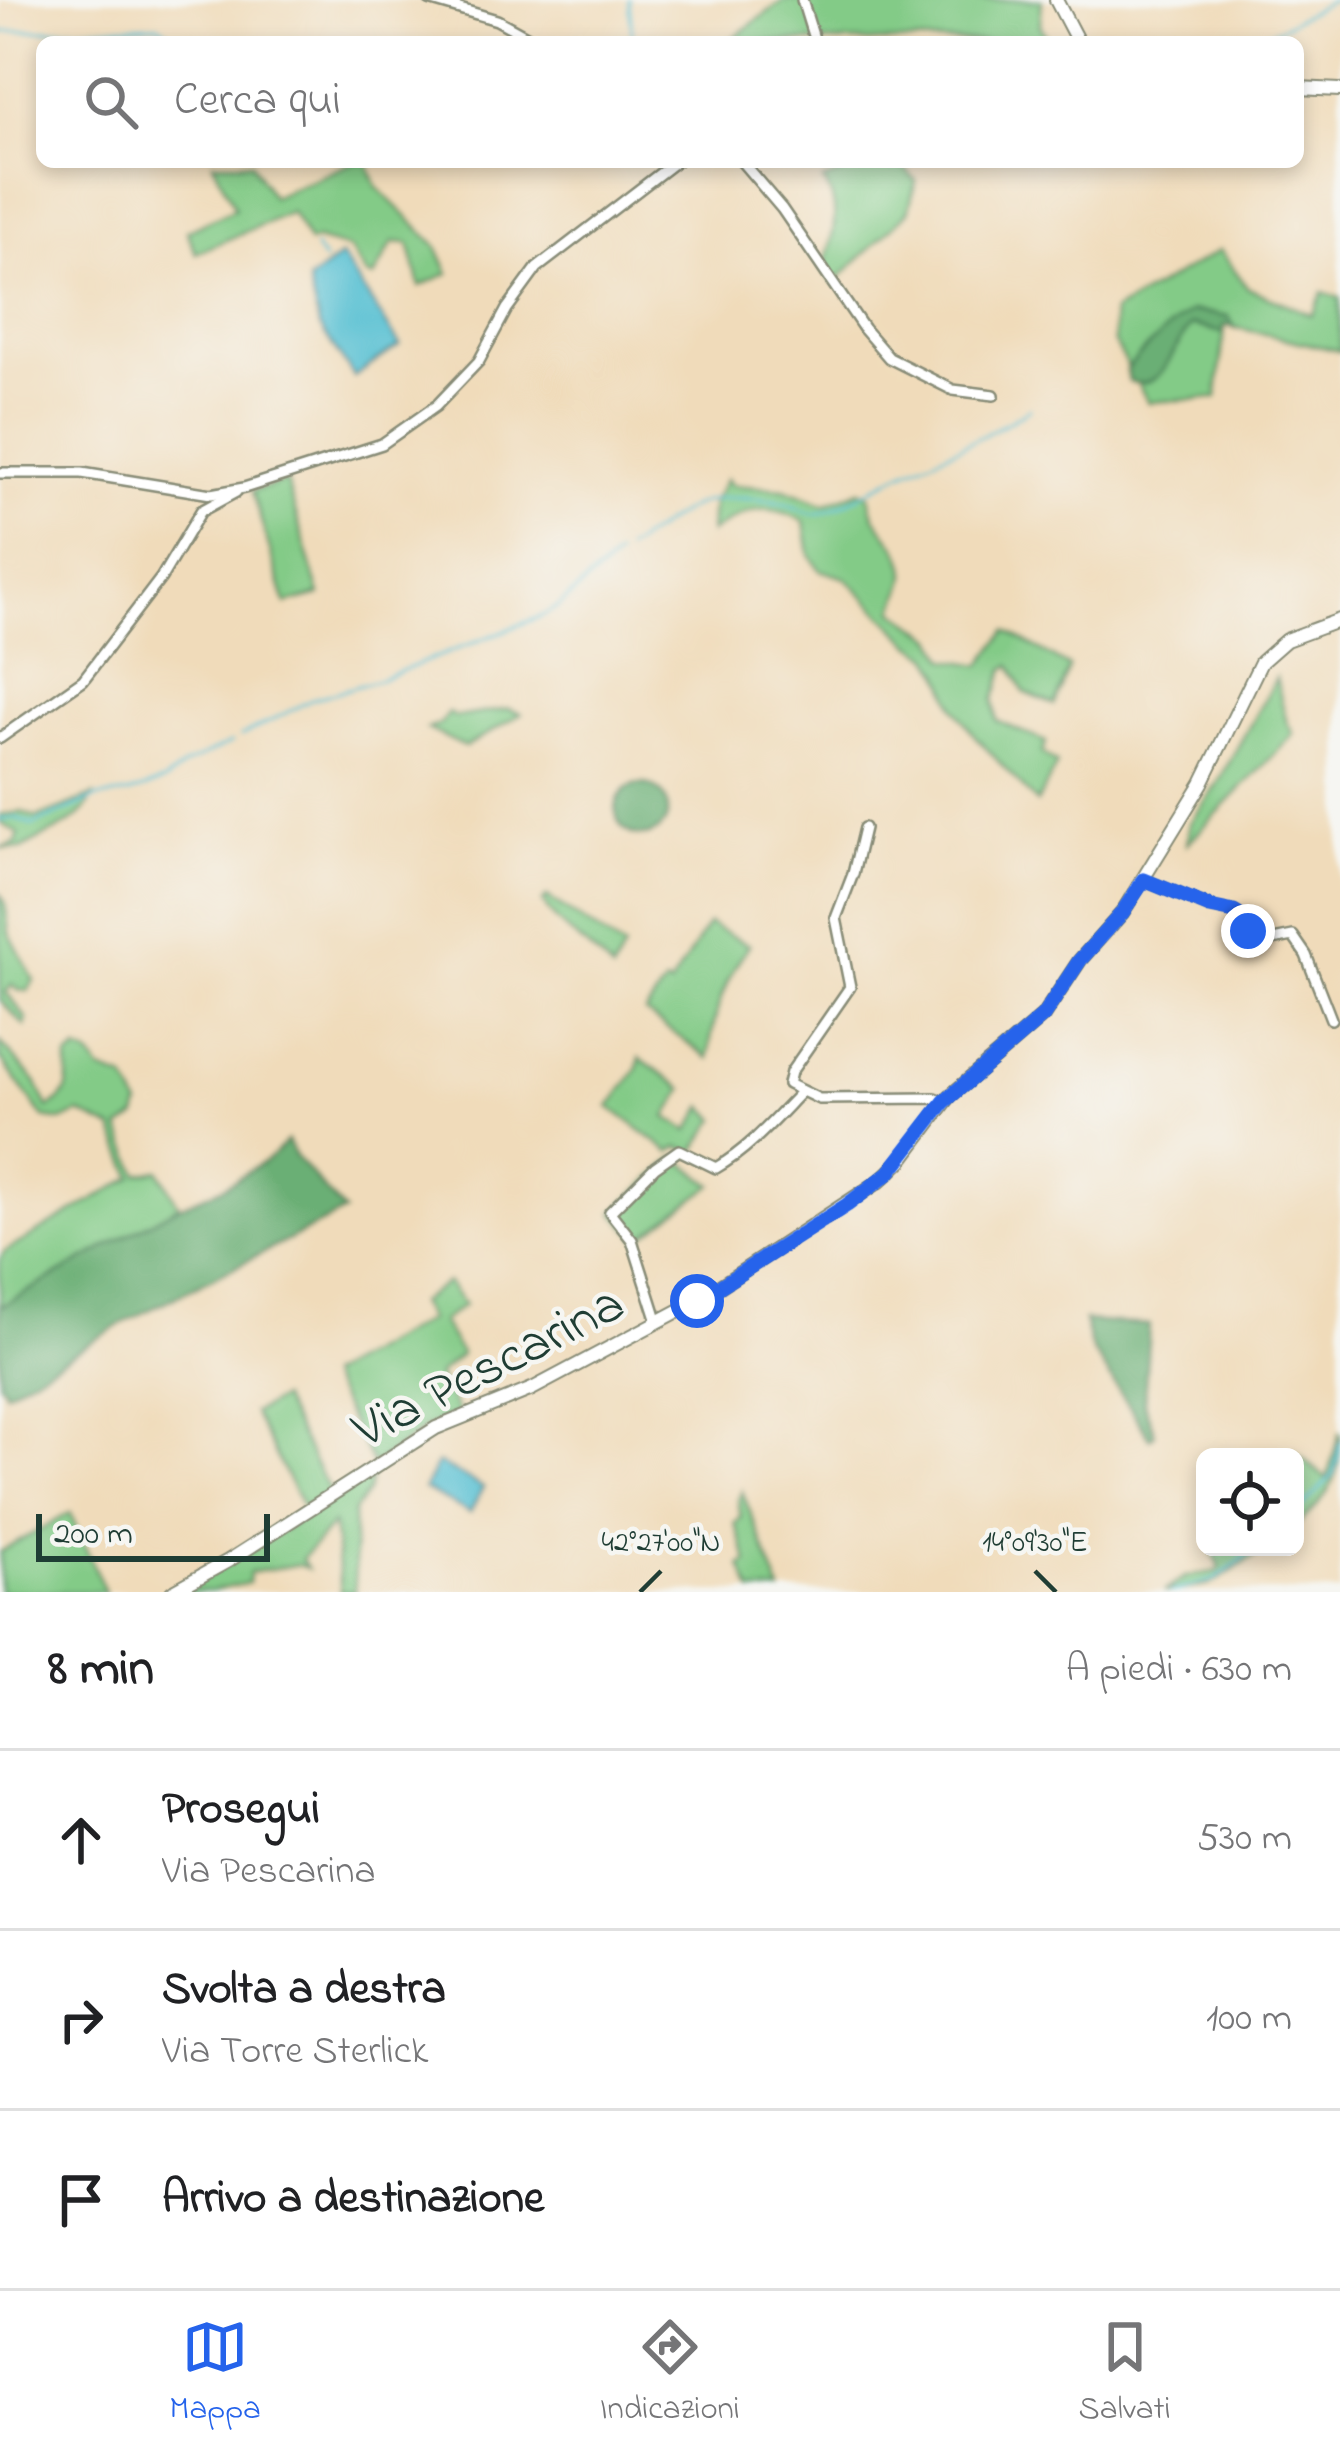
<!DOCTYPE html>
<html lang="it">
<meta charset="utf-8">
<style>
:root{--surface:#fff;--page:#f2f2f2;--text:#202124;--muted:#757577;--line:#e0e0e0;--accent:#2563eb}
body{margin:0;font-family:"Indie Flower",sans-serif;background:var(--page);color:var(--text)}
.controls{position:absolute;right:36px;bottom:36px;display:grid;overflow:hidden;border-radius:18px;box-shadow:0 6px 18px #0003}
.controls button{width:108px;height:108px;display:grid;place-items:center;padding:0;border:0;border-bottom:3px solid var(--line);background:var(--surface);color:var(--text);font:60px sans-serif}
.scale{position:absolute;left:36px;bottom:30px;width:234px;box-sizing:border-box;padding-left:12px;border:6px solid #1f3d34;border-top:0;font-size:33px;line-height:42px;white-space:nowrap;color:#1f3d34;-webkit-text-stroke:9px #f6f6f2;paint-order:stroke}
.stop{position:absolute;width:36px;height:36px;margin:-27px;border:9px solid #2563eb;border-radius:50%;background:#fff}
.stop.end{background:#2563eb;border-color:#fff;box-shadow:0 3px 12px #0008}
.list{margin:0;padding:0;list-style:none}
h2{display:flex;justify-content:space-between;align-items:center;height:156px;margin:0;padding:0 48px;font-size:51px}
h2 small{font-size:39px;font-weight:400;color:var(--muted)}
.list li{display:grid;grid-template-columns:78px 1fr auto;gap:36px;align-items:center;box-sizing:border-box;height:180px;padding:0 48px;border-top:3px solid var(--line)}
.list b{display:block;font-size:45px;white-space:nowrap}
.list p{margin:0;font-size:39px;white-space:nowrap;color:var(--muted)}
.list em{font-size:39px;font-style:normal;color:var(--muted)}
.icon{flex:none;width:66px;height:66px;fill:none;stroke:currentColor;stroke-width:2;stroke-linecap:round;stroke-linejoin:round}
.map{position:relative;flex:none;width:1340px;height:1592px;overflow:hidden}
.search{position:absolute;background:var(--surface);box-shadow:0 6px 18px #0003;left:36px;right:36px;top:36px;height:132px;display:flex;align-items:center;gap:30px;box-sizing:border-box;padding:0 42px;border-radius:18px;color:var(--muted);font-size:45px}
.sheet{height:696px;background:var(--surface)}
nav{display:flex;justify-content:space-around;align-items:center;box-sizing:border-box;height:168px;border-top:3px solid var(--line);background:var(--surface);font-size:33px;color:var(--muted)}
nav a{display:grid;justify-items:center;gap:6px}
nav .on{color:var(--accent)}
.map>svg:first-child{display:block}
</style>
<div class="map">
<svg width="1340" height="1592" viewBox="0 0 1340 1592">
<rect width="100%" height="100%" fill="#f6f6f2"/>
<filter id="ink" filterUnits="userSpaceOnUse"><feTurbulence type="fractalNoise" baseFrequency=".00833" numOctaves="2"/><feDisplacementMap in="SourceGraphic" scale="24" xChannelSelector="R" yChannelSelector="G"/><feConvolveMatrix kernelMatrix="1 2 1 2 8 2 1 2 1" color-interpolation-filters="sRGB"/></filter>
<filter id="wash" filterUnits="userSpaceOnUse"><feTurbulence type="fractalNoise" baseFrequency=".004" numOctaves="4" result="noise"/><feDisplacementMap in="SourceGraphic" scale="48" xChannelSelector="R" yChannelSelector="G"/><feGaussianBlur stdDeviation="2.7" result="paint"/><feColorMatrix in="noise" values="0 0 0 0 0 0 0 0 0 0 0 0 0 0 0 0 0 1.4 0 .05"/><feComposite in="paint" operator="in"/></filter>
<g filter="url(#wash)">
<rect width="100%" height="100%" fill="#f0dbba"/>
<g fill="#83cb87" stroke="#51845e" stroke-width="3">
<polygon points="784,0 1042,0 1040,25 1050,42 728,42"/>
<polygon points="213,162 251,162 272,197 354,162 367,162 377,187 436,245 449,273 420,286 409,243 393,242 374,278 366,275 349,249 316,240 309,243 291,212 196,253 187,231 235,208"/>
<path d="M868,162H899L916,181L908,212L834,283L823,268C833,240 843,206 823,181Z"/>
<polygon points="1220,250 1248,288 1312,315 1323,292 1340,298 1340,351 1225,325 1217,398 1148,402 1114,343 1113,312"/>
<path d="M726,479L731,485L784,489L825,505L860,490L870,496C870,528 905,541 906,574C906,586 897,599 895,611L935,638L947,659L981,665L1007,631L1069,667L1054,705L1024,692L1011,665L1005,669L994,700L997,721L1046,742L1042,753L1057,764L1037,803L975,736L955,708L941,673L930,656L910,642L846,578L820,570L810,555L805,522C766,499 745,510 710,533L712,503Z"/>
<polygon points="286,481 320,595 286,604 252,491"/>
<polygon points="1276,678 1287,723 1294,734 1187,844 1189,824 1216,786"/>
<polygon points="509,709 521,714 465,747 428,729 440,724 448,713 456,717"/>
<path d="M93,796C83,825 45,833 22,849L0,848L16,843L19,834L0,823V815L22,812L37,818Z"/>
<polygon points="0,894 5,902 9,933 34,980 28,991 17,990 12,985 6,992 27,1019 25,1026 0,1000"/>
<path d="M547,897L624,949L612,972C593,946 557,930 543,902Z"/>
<path d="M708,924L749,945C725,978 712,1016 709,1058L645,1013L665,984L670,986Z"/>
<path d="M0,1042L36,1082L48,1108C72,1096 68,1082 68,1059L78,1051L91,1057L100,1071L126,1080L140,1107L137,1117L120,1129L139,1174L159,1170L179,1206L0,1307V1259L4,1252L133,1177L113,1129L79,1113L62,1121L44,1118L0,1058Z"/>
<polygon points="640,1058 684,1089 667,1117 689,1131 704,1106 717,1119 694,1152 679,1147 670,1152 610,1107 638,1068"/>
<polygon points="676,1157 713,1185 639,1239 614,1212"/>
<polygon points="447,1282 464,1305 441,1322 461,1354 437,1375 459,1413 425,1428 373,1465 327,1376 428,1320 418,1303"/>
<polygon points="280,1399 330,1492 303,1508 253,1413"/>
<path d="M1340,1432C1340,1478 1331,1497 1295,1526V1457H1276L1293,1451L1327,1479Z"/>
<polygon points="371,1476 368,1491 353,1512 355,1592 341,1592 333,1524 302,1559 307,1568 299,1564 249,1573 248,1583 212,1591 181,1592"/>
<polygon points="742,1491 781,1592 752,1592 741,1566 748,1562 735,1523 741,1518 738,1500"/>
<polygon points="70,1513 105,1592 0,1592 0,1552"/>
<polygon points="1210,1547 1269,1547 1210,1585 1164,1592 1185,1577 1218,1571 1220,1567"/>
</g>
<g fill="#6aaf74" stroke="#447654" stroke-width="3">
<path d="M1192,311L1228,316L1235,328L1225,325L1223,333L1192,325C1173,344 1163,396 1129,381L1127,370C1135,357 1178,318 1192,311Z"/>
<circle cx="642" cy="810" r="26"/>
<polygon points="287,1141 295,1156 344,1212 127,1321 6,1392 0,1382 0,1307 179,1206 222,1188 270,1158"/>
<polygon points="1084,1321 1149,1325 1144,1403 1155,1434 1150,1438 1092,1350"/>
</g>
<g fill="#55bfd2" stroke="#3a7e83" stroke-width="3">
<polygon points="341,256 400,345 354,377 319,326 308,281"/>
<polygon points="437,1463 483,1487 470,1513 424,1489"/>
</g>
<g fill="none" stroke-linecap="round" stroke-linejoin="round">
<g stroke="#55bfd2" stroke-width="3">
<polyline points="629,0 633,42"/>
<polyline points="0,32 158,25 178,39"/>
<polyline points="1260,38 1333,0"/>
<polyline points="315,248 317,252"/>
<polyline points="319,254 324,261"/>
<path d="M626,550C692,508 693,489 779,502C791,503 802,513 814,514C833,515 885,479 906,471C948,452 992,434 1030,408"/>
<polyline points="241,736 313,699 378,680 542,616 559,606 617,556"/>
<polyline points="0,820 16,818 33,825 96,798 129,794 165,781 185,765 232,742"/>
<polyline points="1295,1515 1333,1475 1340,1443"/>
<polyline points="1172,1592 1215,1580 1258,1547"/>
</g>
</g>
</g>
<g filter="url(#ink)">
<g fill="none" stroke-linecap="round" stroke-linejoin="round">
<g stroke="#888c77" stroke-width="14">
<g id="street">
<polyline points="429,0 497,20 537,42"/>
<polyline points="802,0 815,42"/>
<polyline points="742,162 782,209 864,329 889,358 953,390 994,395"/>
<polyline points="0,473 82,473 211,494 244,488 382,444 436,406 479,361 507,309 537,268 675,162"/>
<polyline points="0,738 83,680 161,578 201,511 236,492"/>
<polyline points="864,828 853,874 836,918 850,987 791,1072 788,1084 819,1099 935,1098 944,1102"/>
<polyline points="1144,880 1210,907 1234,912 1242,917 1248,931 1268,941 1293,936 1306,955 1331,1019"/>
<path d="M658,1322L632,1240L610,1212L655,1167L679,1150L716,1168C749,1149 774,1120 800,1093"/>
</g>
</g>
<g stroke="#888c77" stroke-width="16">
<g id="secondary">
<polyline points="1056,0 1078,42"/>
<polyline points="1298,88 1340,90"/>
<polyline points="172,1592 228,1561 436,1428 532,1389 697,1301 880,1181 902,1160 950,1096 1043,1016 1080,960 1122,913 1202,783 1261,662 1286,640 1340,620"/>
</g>
</g>
<use href="#street" stroke="#fff" stroke-width="9"/>
<use href="#secondary" stroke="#fff" stroke-width="12"/>
</g>
</g>
<g fill="none" stroke-linecap="round" stroke-linejoin="round" filter="url(#ink)">
<polyline stroke="#2563eb" stroke-width="15" points="697,1301 847,1205 889,1173 944,1102 1043,1016 1080,960 1122,913 1144,880 1210,907 1234,912 1242,917 1248,931"/>
</g>
<path fill="none" stroke="#1f3d34" stroke-width="4.5" d="M1035,1571L1056,1592M640,1592L661,1571"/>
<g text-anchor="middle" stroke-width="9" stroke-linejoin="round" paint-order="stroke">
<g font-size="54" fill="#1f3d34" stroke="#f6f6f2">
<text transform="translate(487 1364) rotate(-27)" y="19">Via Pescarina</text>
</g>
</g>
<g font-size="30" text-anchor="middle" fill="#1f3d34" stroke="#f6f6f2" stroke-width="9" stroke-linejoin="round" paint-order="stroke">
<text x="661" y="1551">42°27'00"N</text>
<text x="1035" y="1551">14°09'30"E</text>
</g>
</svg>
<div class="controls">
<button><svg class="icon" aria-label="locate" viewBox="0 0 24 24"><circle cx="12" cy="12" r="6"/><path d="M12 2v4M12 18v4M2 12h4M18 12h4"/></svg></button>
</div>
<div class="scale">200 m</div>
<div class="stop" style="left:697px;top:1301px"></div>
<div class="stop end" style="left:1248px;top:931px"></div>
<div class="search"><svg class="icon" aria-label="search" viewBox="0 0 24 24"><circle cx="10" cy="10" r="6"/><path d="M15 15l6 6"/></svg>Cerca qui</div>
</div>
<section class="sheet">
<h2>8 min<small>A piedi · 630 m</small></h2>
<ul class="list">
<li><svg class="icon" aria-label="ahead" viewBox="0 0 24 24"><path d="M12 20V5M6 11l6-6 6 6"/></svg><div><b>Prosegui</b><p>Via Pescarina</p></div><em>530 m</em></li>
<li><svg class="icon" aria-label="right" viewBox="0 0 24 24"><path d="M7 20v-9h11M14 6l5 5-5 5"/></svg><div><b>Svolta a destra</b><p>Via Torre Sterlick</p></div><em>100 m</em></li>
<li><svg class="icon" aria-label="arrive" viewBox="0 0 24 24"><path d="M6 21V4h12l-3 4 3 4H6"/></svg><div><b>Arrivo a destinazione</b></div></li>
</ul>
</section>
<nav>
<a class="on"><svg class="icon" aria-label="map" viewBox="0 0 24 24"><path d="M3 6l6-2 6 2 6-2v14l-6 2-6-2-6 2zM9 4v14M15 6v14"/></svg>Mappa</a>
<a><svg class="icon" aria-label="directions" viewBox="0 0 24 24"><path d="M12 3l9 9-9 9-9-9zM9 14v-3h6M13 9l2 2-2 2"/></svg>Indicazioni</a>
<a><svg class="icon" aria-label="saved" viewBox="0 0 24 24"><path d="M7 4h10v16l-5-4-5 4z"/></svg>Salvati</a>
</nav>
